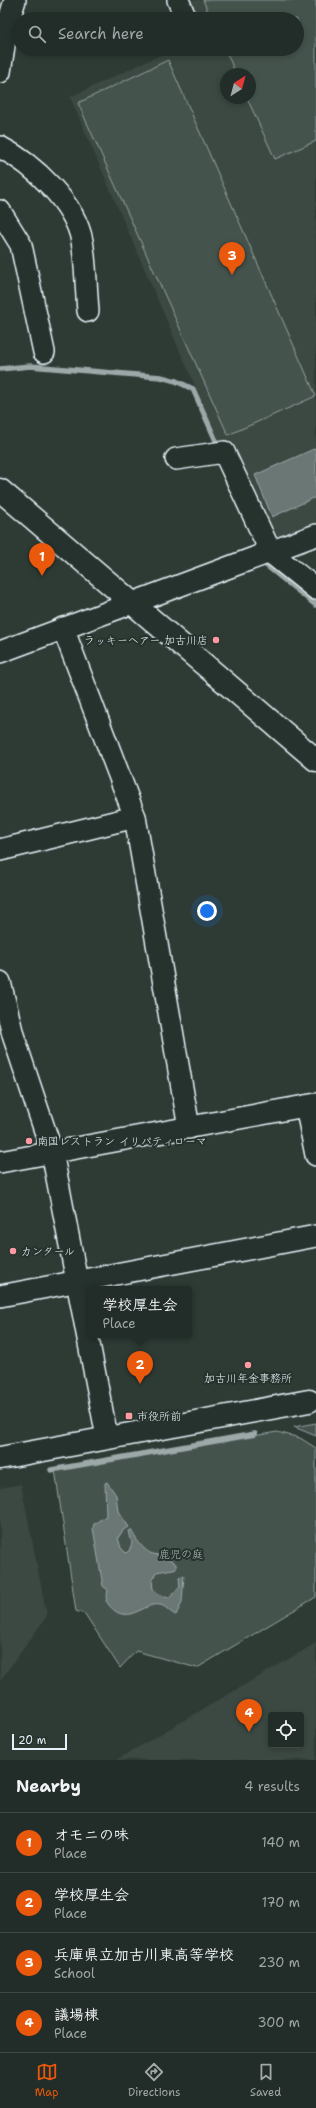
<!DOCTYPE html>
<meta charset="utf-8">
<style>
:root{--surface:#222c28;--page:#2e3834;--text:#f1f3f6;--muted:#a2a7a8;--line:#3f4845;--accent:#ea580c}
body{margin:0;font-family:"Shantell Sans","Klee One",sans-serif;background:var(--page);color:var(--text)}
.controls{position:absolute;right:12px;bottom:12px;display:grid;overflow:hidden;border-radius:4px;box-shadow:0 2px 6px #0003}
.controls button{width:36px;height:36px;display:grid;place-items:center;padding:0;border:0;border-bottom:1px solid var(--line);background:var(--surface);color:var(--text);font:20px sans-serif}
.compass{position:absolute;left:220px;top:68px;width:36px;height:36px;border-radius:50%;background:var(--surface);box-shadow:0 2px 6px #0003;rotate:36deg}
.scale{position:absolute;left:12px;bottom:10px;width:55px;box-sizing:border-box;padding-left:4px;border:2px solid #e8f1f8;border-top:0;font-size:11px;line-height:14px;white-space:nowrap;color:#e8f1f8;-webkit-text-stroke:3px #26332d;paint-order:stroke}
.you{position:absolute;left:207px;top:911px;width:14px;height:14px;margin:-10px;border:3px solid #fff;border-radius:50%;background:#1a73e8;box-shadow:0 0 0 6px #1a73e833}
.badge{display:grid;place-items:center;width:26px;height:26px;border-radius:50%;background:var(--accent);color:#fff;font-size:13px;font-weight:700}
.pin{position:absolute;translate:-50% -33px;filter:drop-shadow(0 1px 2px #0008)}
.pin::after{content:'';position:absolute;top:21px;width:14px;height:12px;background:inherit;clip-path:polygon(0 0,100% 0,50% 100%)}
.popup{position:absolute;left:88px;top:1286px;width:104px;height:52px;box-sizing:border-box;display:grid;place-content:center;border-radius:4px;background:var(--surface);filter:drop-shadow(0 1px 3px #0005);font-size:13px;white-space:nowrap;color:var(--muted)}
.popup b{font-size:15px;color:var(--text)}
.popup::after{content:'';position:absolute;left:50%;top:100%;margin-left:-8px;border:8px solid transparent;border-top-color:var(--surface)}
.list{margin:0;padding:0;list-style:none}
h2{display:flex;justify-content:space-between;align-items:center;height:52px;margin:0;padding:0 16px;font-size:17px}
h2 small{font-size:13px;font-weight:400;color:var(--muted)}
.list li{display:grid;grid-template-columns:26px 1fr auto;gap:12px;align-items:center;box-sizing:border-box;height:60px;padding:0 16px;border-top:1px solid var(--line)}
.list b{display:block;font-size:15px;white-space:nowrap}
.list p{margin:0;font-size:13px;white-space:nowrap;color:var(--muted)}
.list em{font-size:13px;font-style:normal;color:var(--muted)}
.icon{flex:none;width:22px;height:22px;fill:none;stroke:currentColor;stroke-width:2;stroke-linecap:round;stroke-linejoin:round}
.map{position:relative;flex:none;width:316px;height:1760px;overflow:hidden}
.search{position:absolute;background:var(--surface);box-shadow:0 2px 6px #0003;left:12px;right:12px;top:12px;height:44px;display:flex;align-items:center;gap:10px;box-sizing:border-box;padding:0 14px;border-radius:22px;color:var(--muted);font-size:15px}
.sheet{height:292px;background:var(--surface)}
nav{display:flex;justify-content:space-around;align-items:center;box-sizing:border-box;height:56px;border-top:1px solid var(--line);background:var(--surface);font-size:11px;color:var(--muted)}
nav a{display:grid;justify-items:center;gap:2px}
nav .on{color:var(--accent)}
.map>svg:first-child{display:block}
</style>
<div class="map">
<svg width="316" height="1760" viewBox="0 0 316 1760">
<rect width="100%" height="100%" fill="#2e3b35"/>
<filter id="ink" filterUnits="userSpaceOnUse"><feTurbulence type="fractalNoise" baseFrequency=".025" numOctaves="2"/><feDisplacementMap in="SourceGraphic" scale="8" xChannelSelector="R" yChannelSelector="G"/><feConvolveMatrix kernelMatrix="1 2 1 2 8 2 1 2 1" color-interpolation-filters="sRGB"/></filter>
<g filter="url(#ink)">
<g fill="#3b4843" fill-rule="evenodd">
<path d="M188,0H316V525L268,543L257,529L70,97L173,49H297V19H196ZM226,74H250V98H226Z"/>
<polygon points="21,1484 47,1616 0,1681 0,1488"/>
<path d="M316,1643V1760H115H116ZM271,1715H301V1745H271Z"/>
</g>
<g fill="#45524e" stroke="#96a2a3">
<polygon points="203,0 316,0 316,141 275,159 247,98 250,98 250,74 236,74 225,49 297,49 297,19 211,19"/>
<polygon points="168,60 316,396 228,435 78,103"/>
<polygon points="316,1423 316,1436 294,1427"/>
<polygon points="277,1432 300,1438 316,1448 316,1597 197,1668 136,1651 120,1668 85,1614 76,1611 55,1470"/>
</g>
<g fill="#6b7775" stroke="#9da8a9">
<polygon points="316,448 316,497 272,517 255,475"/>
<path d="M107,1482L116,1495L118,1511L129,1527L123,1530L118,1538L121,1548L126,1553L129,1551L132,1543L129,1531L131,1530C135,1538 144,1552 153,1554C162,1556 168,1558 176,1564V1568L173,1569L156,1572L152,1580L153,1589L160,1595L169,1597L180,1587L179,1578L184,1575L182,1602L176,1615C170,1613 166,1606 160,1605C143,1601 126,1631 106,1601L108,1590L103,1586L93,1528L94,1524L106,1516L105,1483Z"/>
</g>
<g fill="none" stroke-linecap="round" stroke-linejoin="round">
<g stroke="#9da8a9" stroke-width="5.5">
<polyline points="131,49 141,51"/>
<polyline points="0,369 30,366 161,377 176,381 193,389 217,443"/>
<polyline points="266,565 316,605"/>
<polyline points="51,1470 255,1434"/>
</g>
<g stroke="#e8f1f8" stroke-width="24">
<g id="minor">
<polyline points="178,0 186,19"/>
<polyline points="0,72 7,27 15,0"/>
<path d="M0,147C33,164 75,203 82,241C86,264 86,288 88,311"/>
<polyline points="0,211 21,245 44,352"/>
<polyline points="176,459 224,452 271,553 316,589"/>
<polyline points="63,628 135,817 189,1128"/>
<polyline points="0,652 316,535"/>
<polyline points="0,850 135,817"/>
<polyline points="0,982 13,1035 52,1152 107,1437"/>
<polyline points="306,1106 316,1155"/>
<polyline points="0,1162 316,1104"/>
<polyline points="0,1296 316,1236"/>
</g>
</g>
<g stroke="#e8f1f8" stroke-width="25">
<g id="tertiary">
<polyline points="0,490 316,760"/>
<polyline points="0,1458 309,1401"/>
</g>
</g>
<use href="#minor" stroke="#26332d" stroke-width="21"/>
<use href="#tertiary" stroke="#26332d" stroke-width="22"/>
</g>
</g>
<g fill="#ff9aa2" stroke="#26332d" stroke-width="1.5">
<circle cx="216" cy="640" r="4"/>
<circle cx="29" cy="1141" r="4"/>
<circle cx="13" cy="1251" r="4"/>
<circle cx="248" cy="1365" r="4"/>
<rect x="125" y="1412" width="8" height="8" rx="2"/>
</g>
<g text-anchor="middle" stroke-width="4" stroke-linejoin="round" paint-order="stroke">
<g font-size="11" fill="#e8f1f8" stroke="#26332d" text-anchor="start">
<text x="208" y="644" text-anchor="end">ラッキーヘアー 加古川店</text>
<text x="37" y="1145">南国レストラン イリパティローマ</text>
<text x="21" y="1255">カンタール</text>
<text x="248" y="1382" text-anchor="middle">加古川年金事務所</text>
<text x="137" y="1420">市役所前</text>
</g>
<g font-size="11" fill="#afb9bc" stroke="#26332d">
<text x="181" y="1558">鹿児の庭</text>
</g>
</g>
</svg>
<div class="controls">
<button><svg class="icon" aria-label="locate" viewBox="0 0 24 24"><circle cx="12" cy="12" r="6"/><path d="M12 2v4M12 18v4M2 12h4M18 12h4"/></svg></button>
</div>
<svg class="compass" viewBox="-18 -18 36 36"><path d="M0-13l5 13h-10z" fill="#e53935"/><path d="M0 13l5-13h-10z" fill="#a2a7a8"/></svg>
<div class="scale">20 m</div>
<div class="you"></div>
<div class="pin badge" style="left:42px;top:576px">1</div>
<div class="pin badge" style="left:140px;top:1384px">2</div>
<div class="popup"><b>学校厚生会</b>Place</div>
<div class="pin badge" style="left:232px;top:275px">3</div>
<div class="pin badge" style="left:249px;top:1732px">4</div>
<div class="search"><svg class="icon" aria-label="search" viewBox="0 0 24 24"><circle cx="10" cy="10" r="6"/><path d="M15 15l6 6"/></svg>Search here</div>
</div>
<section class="sheet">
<h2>Nearby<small>4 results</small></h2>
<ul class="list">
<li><span class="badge">1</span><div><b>オモニの味</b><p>Place</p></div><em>140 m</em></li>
<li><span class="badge">2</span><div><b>学校厚生会</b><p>Place</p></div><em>170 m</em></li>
<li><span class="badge">3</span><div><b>兵庫県立加古川東高等学校</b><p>School</p></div><em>230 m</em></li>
<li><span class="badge">4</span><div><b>議場棟</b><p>Place</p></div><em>300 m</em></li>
</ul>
</section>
<nav>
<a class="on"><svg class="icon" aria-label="map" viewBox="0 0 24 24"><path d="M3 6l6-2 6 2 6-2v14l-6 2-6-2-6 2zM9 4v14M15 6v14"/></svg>Map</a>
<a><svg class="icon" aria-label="directions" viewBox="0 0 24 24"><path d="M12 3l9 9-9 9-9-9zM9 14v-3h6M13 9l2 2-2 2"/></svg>Directions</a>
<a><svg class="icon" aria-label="saved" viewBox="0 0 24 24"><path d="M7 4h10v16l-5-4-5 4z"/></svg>Saved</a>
</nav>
